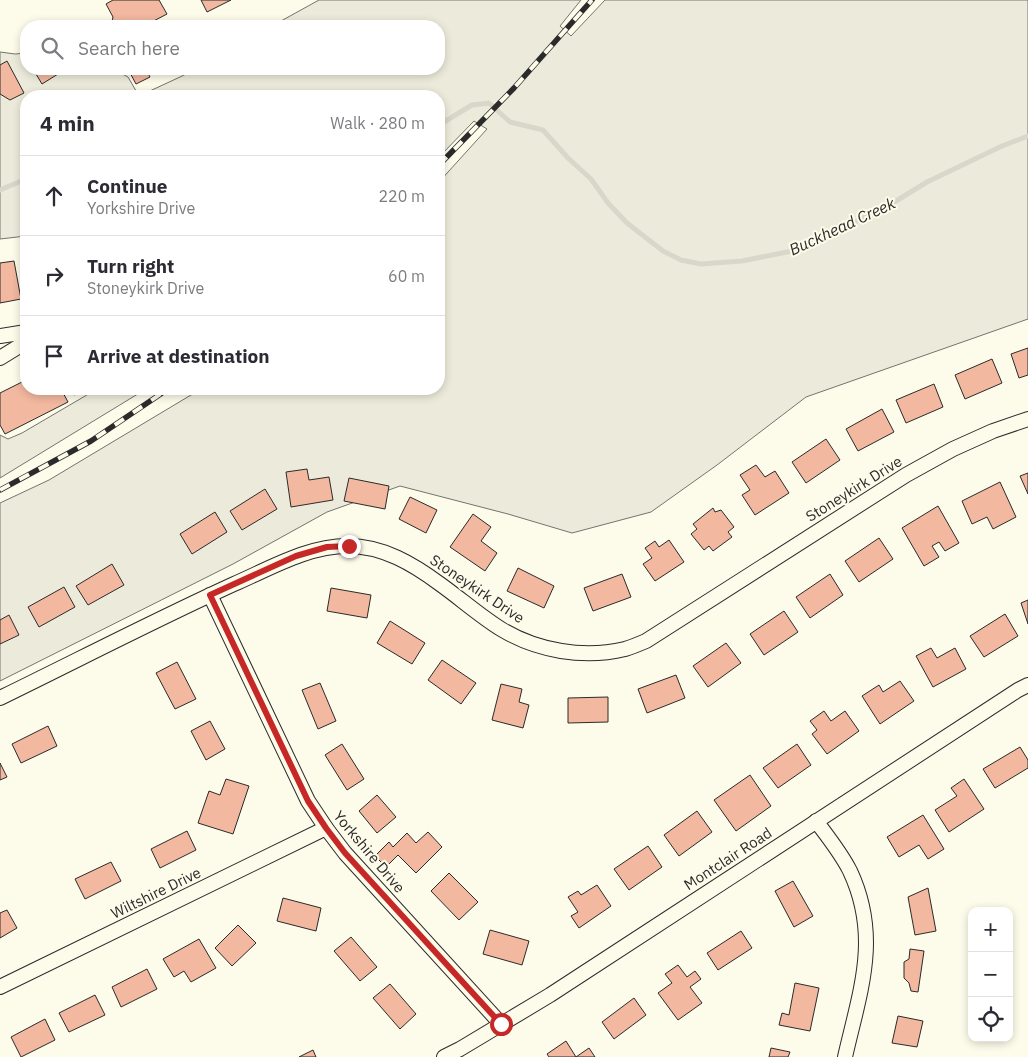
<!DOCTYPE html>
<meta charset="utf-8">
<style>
:root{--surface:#fff;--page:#f2f2f3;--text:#2b2b33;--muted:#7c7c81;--line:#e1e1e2}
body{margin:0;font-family:"IBM Plex Sans",sans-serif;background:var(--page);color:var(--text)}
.controls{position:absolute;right:15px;bottom:15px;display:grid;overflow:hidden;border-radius:10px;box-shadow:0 2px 8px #0003}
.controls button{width:45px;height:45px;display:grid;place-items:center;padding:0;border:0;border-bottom:1px solid var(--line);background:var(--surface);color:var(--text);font:25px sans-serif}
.stop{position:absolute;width:15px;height:15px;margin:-11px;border:4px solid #c62828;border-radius:50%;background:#fff}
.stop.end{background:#c62828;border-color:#fff;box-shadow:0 1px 5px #0008}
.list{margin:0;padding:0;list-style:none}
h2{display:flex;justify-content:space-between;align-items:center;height:65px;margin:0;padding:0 20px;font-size:21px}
h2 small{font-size:16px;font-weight:400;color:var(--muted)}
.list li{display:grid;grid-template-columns:32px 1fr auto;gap:15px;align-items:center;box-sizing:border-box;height:80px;padding:0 20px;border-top:1px solid var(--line)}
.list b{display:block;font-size:19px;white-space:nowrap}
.list p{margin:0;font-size:16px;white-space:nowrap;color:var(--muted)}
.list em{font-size:16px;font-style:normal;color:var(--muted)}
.icon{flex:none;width:28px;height:28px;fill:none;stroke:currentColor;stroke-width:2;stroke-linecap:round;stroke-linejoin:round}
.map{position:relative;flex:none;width:1028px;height:1057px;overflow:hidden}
.search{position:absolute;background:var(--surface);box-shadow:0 2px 8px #0003;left:20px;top:20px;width:425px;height:55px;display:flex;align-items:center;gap:12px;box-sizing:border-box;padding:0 18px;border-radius:20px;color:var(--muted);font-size:19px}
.panel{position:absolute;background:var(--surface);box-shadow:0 2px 8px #0003;left:20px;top:90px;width:425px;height:305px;border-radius:20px}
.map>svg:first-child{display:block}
</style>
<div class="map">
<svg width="1028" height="1057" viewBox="0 0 1028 1057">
<rect width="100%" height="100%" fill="#fdfbea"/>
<g fill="#ecebdb" stroke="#74746e">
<polygon points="319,0 581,0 560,26 571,36 605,0 1028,0 1028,319 806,397 717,465 651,512 572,533 508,514 400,486 327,512 233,564 0,681 0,503 49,480 201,389 439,389 439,182 487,129 474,121 439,157 439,96 26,96 26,236 0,239 0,52 15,54 26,53 26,69 113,69 128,77 139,96 180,77 196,69 439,69 439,26 272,26"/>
<polygon points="97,389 146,389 0,478 0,435 8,439 22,433"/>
</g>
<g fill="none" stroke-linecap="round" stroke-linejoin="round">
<g stroke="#d8d7c9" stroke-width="5">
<polyline points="439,123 444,122 472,105 489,103 510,122 543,130 568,158 591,179 608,203 627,223 663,251 681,260 701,264 742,261 797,250 888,206 927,182 1002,146 1028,136"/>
<polyline points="0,190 26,179"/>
</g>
</g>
<g fill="#f2b8a0" stroke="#2b2b2b">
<polygon points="113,0 159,0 167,14 144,26 111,26 113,17 106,4"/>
<polygon points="201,0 231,0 207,12"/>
<polygon points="7,61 24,93 10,100 0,94 0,65"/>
<polygon points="33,69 66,69 42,84"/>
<polygon points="128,69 146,69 150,77 136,84"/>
<polygon points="14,261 21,299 0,303 0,263"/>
<polygon points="1028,348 1028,375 1019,378 1011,354"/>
<polygon points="992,359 1002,383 965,399 955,375"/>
<polygon points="26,380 26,389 61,389 68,402 5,434 0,425 0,393"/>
<polygon points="934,384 943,407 906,423 896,400"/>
<polygon points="71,389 87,389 74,395"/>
<polygon points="882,409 894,432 858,451 846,429"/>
<polygon points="826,439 840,460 806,483 792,462"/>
<polygon points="756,465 765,477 775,471 789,493 755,515 742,495 750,490 740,475"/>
<polygon points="307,469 309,480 329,477 333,500 291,507 286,472"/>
<polygon points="1028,473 1028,494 1020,476"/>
<polygon points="349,478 389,486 385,509 344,501"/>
<polygon points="1000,482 1016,517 993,529 987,517 972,524 962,501"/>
<polygon points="265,489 277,509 242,530 230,511"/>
<polygon points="410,497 437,510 426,533 399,519"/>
<polygon points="938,506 959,543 945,551 939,542 932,546 939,557 924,566 902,528"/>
<polygon points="713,508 715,512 721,510 734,527 728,532 732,537 713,551 709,546 704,550 691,534 697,529 693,524"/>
<polygon points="215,512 227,532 192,554 180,534"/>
<polygon points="473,514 491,527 481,541 497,553 485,571 450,547"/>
<polygon points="879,538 893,559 859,582 845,561"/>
<polygon points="669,540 684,562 655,581 643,564 652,558 645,548 655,541 659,547"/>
<polygon points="112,564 124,585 88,605 76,586"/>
<polygon points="518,568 554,586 544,608 507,591"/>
<polygon points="622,574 631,597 593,611 584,588"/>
<polygon points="830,574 843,595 810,618 796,597"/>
<polygon points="64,587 75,607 39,627 28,607"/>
<polygon points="331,588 371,595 367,618 327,611"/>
<polygon points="1028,600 1028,624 1021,603"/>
<polygon points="784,611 798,632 764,655 750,634"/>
<polygon points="1005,614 1018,636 984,657 970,636"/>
<polygon points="9,615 19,635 0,644 0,620"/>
<polygon points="390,621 425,643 412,664 377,643"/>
<polygon points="726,643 741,663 708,687 693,666"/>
<polygon points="931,648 937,658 955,648 966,669 933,687 916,656"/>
<polygon points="442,660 476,683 461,704 428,680"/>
<polygon points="177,662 196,699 175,709 156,673"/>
<polygon points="676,675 685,698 647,713 638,689"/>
<polygon points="900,681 914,701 880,724 862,696 879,685 883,692"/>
<polygon points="320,683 336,721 318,729 302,690"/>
<polygon points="501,684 522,689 519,702 529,705 523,728 492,720"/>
<polygon points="608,697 608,722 568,723 568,698"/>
<polygon points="824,711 831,721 845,711 859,731 827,754 812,734 817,730 810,721"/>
<polygon points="210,721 225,749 206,760 191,731"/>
<polygon points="48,726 57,746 21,763 12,744"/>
<polygon points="342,744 364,779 347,790 325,755"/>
<polygon points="797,744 811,765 778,788 763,768"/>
<polygon points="1020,747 1028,760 1028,768 995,788 983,769"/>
<polygon points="0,763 7,777 0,780"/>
<polygon points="750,775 771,806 736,831 714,800"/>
<polygon points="226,779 249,786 233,834 198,823 209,791 220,795"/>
<polygon points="964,779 984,809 949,832 935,810 957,796 951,788"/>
<polygon points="377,795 396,817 377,833 359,811"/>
<polygon points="697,811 712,832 679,856 664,835"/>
<polygon points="923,815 944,849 928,859 919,845 899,857 887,837"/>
<polygon points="187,831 196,850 160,868 151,849"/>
<polygon points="428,832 442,847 416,873 398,855 386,867 375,856 389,842 393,847 407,833 416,843"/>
<polygon points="648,846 662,867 629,890 614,869"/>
<polygon points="111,862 121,881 85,899 75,879"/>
<polygon points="449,873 478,902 459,920 431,891"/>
<polygon points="793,881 813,916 794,927 775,891"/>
<polygon points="597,885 611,906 579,928 571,916 578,912 568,897 578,891 581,895"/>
<polygon points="928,888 936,931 915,935 908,897"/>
<polygon points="283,898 321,908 316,931 277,921"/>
<polygon points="7,910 17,928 0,938 0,913"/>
<polygon points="238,925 256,943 232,966 215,948"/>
<polygon points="490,930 529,941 522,965 483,954"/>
<polygon points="741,931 752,948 718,970 707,953"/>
<polygon points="351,937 377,967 360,981 334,951"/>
<polygon points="199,939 216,968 191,982 184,971 174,977 163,959"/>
<polygon points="910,949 924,951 918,992 911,991 909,983 904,978 904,962 909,959"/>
<polygon points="678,965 687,977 695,971 701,979 690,987 702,1003 678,1020 658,993 672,983 665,974"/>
<polygon points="147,969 157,989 121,1007 112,987"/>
<polygon points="795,983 819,988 810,1031 779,1025 782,1013 789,1015"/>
<polygon points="390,984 416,1014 400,1029 373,998"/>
<polygon points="95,995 105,1015 69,1032 59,1013"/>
<polygon points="634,998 646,1015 614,1039 602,1022"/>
<polygon points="898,1016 923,1021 917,1047 892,1043"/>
<polygon points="45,1019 55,1040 21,1057 11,1037"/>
<polygon points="566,1041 576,1057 589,1048 595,1057 549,1057 547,1054"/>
<polygon points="771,1048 790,1052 788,1057 769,1057"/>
<polygon points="313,1050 316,1057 299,1057"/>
</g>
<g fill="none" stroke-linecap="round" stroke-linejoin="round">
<g stroke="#2b2b2b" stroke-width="16">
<g id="minor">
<polyline points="0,336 26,332"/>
<polyline points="0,358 26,342"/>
<polyline points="210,595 308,801 326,828 345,853 501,1024"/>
<path d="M0,698C78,660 155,620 234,584C271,568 307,546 348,546C383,546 413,564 440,584C461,599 480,616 501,629C537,651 584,659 625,649C632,647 639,644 646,641L906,475L953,449L993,431L1028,419"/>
<path d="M816,821C828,837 841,853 850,871C881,937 860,991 845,1057"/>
<polyline points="0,987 326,828"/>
<polyline points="444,1057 460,1049 550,995 1018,690 1028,685"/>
</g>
</g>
<use href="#minor" stroke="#fdfbea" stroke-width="14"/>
<g stroke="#2b2b2b" stroke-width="5.5">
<g id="rail">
<polyline points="439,165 514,88 592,0"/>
<polyline points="0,490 91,441 168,389"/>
</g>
</g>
<use href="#rail" stroke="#fdfbea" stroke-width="4" stroke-dasharray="11" stroke-linecap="butt"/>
</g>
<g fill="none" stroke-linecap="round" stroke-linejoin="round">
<polyline stroke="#c62828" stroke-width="6" points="349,546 327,547 296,556 210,595 308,801 326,828 345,853 501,1024"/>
</g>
<g text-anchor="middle" stroke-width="4" stroke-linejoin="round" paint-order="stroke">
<g font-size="15" fill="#2b2b2b" stroke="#fdfbea">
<text transform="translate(854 489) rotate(-32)" y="5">Stoneykirk Drive</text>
<text transform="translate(477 589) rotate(34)" y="5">Stoneykirk Drive</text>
<text transform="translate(369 852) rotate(50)" y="5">Yorkshire Drive</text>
<text transform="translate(728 859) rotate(-33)" y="5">Montclair Road</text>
<text transform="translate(156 893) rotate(-26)" y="5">Wiltshire Drive</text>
</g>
<g font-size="16" font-style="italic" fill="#2b2b2b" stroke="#fdfbea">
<text transform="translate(842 226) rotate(-25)" y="6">Buckhead Creek</text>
</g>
</g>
</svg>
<div class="controls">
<button>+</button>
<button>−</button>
<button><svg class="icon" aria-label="locate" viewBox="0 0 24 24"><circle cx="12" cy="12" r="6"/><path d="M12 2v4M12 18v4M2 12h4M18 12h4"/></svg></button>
</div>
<div class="stop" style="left:501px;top:1024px"></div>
<div class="stop end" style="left:349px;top:546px"></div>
<div class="search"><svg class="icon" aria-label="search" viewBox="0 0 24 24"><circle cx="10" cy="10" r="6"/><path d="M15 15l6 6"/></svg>Search here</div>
<section class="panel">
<h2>4 min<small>Walk · 280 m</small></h2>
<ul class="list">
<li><svg class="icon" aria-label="ahead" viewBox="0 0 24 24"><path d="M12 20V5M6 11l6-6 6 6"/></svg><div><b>Continue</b><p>Yorkshire Drive</p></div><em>220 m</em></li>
<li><svg class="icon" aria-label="right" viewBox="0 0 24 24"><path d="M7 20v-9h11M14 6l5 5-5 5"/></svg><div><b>Turn right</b><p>Stoneykirk Drive</p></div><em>60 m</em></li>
<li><svg class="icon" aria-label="arrive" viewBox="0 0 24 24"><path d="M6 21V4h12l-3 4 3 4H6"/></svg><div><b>Arrive at destination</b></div></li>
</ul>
</section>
</div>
